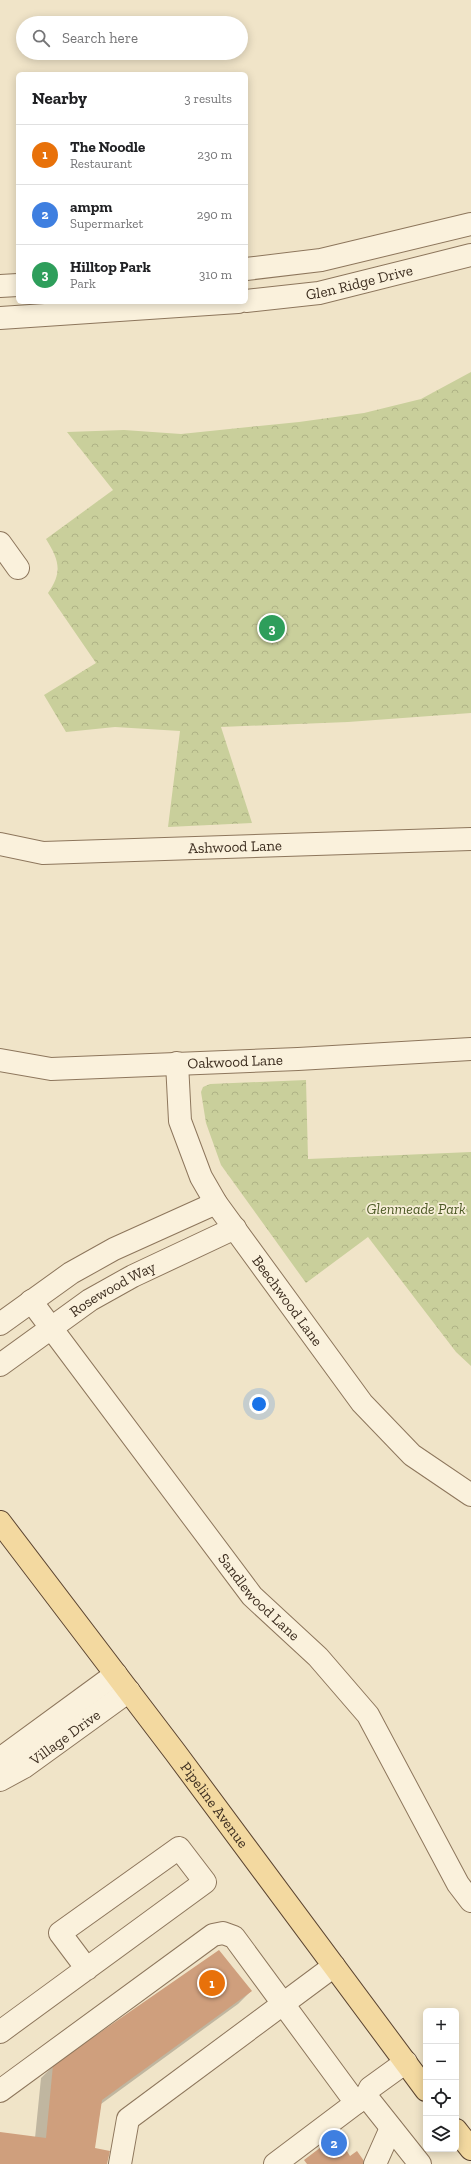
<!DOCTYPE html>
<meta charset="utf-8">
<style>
:root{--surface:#fff;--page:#f2f2f2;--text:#202124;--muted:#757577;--line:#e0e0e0;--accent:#111827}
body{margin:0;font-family:"Zilla Slab",serif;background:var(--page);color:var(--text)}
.controls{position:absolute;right:12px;bottom:12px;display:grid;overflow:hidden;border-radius:6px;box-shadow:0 2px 10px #0003}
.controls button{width:36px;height:36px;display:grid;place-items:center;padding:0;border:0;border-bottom:1px solid var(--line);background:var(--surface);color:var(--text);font:20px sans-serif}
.you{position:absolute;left:259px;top:1404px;width:14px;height:14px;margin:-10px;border:3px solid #fff;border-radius:50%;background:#1a73e8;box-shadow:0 0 0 6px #1a73e833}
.badge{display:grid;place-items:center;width:26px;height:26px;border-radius:50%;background:var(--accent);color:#fff;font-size:13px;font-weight:700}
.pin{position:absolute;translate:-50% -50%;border:2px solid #fff;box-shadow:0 1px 4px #0006}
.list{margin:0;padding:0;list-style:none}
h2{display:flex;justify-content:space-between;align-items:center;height:52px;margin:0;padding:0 16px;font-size:17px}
h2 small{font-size:13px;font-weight:400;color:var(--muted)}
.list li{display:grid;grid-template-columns:26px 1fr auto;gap:12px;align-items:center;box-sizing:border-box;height:60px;padding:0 16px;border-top:1px solid var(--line)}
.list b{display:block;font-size:15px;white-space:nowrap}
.list p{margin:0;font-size:13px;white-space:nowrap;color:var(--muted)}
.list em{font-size:13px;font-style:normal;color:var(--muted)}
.icon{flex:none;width:22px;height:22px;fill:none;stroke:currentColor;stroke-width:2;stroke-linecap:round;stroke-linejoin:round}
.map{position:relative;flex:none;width:471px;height:2164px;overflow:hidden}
.search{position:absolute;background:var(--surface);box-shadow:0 2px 10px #0003;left:16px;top:16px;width:232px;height:44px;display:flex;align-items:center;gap:10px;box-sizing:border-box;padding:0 14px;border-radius:22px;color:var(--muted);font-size:15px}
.panel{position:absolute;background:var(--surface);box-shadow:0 2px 10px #0003;left:16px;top:72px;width:232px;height:232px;border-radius:6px}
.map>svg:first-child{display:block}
</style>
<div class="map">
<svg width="471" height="2164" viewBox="0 0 471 2164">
<defs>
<pattern id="park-crowns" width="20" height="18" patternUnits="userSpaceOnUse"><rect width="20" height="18" fill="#c9cf9b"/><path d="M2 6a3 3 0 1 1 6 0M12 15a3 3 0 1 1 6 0" fill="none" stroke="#aeb285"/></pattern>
</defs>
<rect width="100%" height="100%" fill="#f0e4c8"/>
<g fill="url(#park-crowns)">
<path d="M471,372V713L348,722L221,727L252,823L168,827L180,731L115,727L66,732L44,695L96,663L48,593C63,572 59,560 46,539L113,490L67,432L124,430L181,434L299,422L364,413L421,399Z"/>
<polygon points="306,1080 308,1159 471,1152 471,1366 456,1352 368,1237 306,1283 221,1165 206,1123 201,1092 203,1087 210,1084"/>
</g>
<polygon fill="#0003" points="251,1991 238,2004 101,2104 94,2149 106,2164 0,2164 0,2133 35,2138 41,2078 54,2065"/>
<g fill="#cf9f7d">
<polygon points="219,1950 252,1991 102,2100 95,2148 110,2151 107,2164 0,2164 0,2132 46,2138 53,2065"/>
<polygon points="337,2135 350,2156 357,2151 364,2161 363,2164 307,2164 304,2160"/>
</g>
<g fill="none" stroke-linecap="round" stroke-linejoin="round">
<g stroke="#8d765c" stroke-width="24">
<g id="minor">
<polyline points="246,269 321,260 471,224"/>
<polyline points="0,286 18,285"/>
<path id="s1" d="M246,301L319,293L471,255"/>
<polyline points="0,318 238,302"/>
<polyline points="0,543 18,568"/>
<path id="s2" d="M0,844L43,853L471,839"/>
<path id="s3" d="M0,1060L51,1069L298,1059L471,1049"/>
<path id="s4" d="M177,1063L180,1121L201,1177L216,1203L362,1403L412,1455L471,1495"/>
<path id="s5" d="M31,1301L252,1596L318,1657L368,1715L458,1884L471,1901"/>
<polyline points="0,1324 71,1273 114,1249 216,1203"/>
<path id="s6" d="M0,1365L90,1300L133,1276L235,1228"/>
<polyline points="0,1759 116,1674"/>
<path id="s7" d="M0,1780L24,1767L129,1691"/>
<polyline points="0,2032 205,1882 179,1848 60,1933 87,1969"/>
<polyline points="0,2091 213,1935 223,1933 234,1937 356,2103 275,2164"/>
<polyline points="366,2096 420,2164"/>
<polyline points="356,2103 366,2096 370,2088 406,2062"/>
<polyline points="120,2164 128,2119 334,1966"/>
<polyline points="375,2164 391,2128"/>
</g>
</g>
<g stroke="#5b4430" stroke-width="24">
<g id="major">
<path id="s8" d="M0,1522L175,1752L426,2090"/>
<polyline points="456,2130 471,2149"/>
</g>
</g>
<use href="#minor" stroke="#faf1dc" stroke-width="22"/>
<use href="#major" stroke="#f3d9a0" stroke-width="22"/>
</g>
<g text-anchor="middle" stroke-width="3.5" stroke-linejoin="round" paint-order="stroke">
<g font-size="15" fill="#3d2e20" stroke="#f7eed8">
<text dy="5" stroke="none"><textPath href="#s1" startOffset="115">Glen Ridge Drive</textPath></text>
<text dy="5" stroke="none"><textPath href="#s2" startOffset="236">Ashwood Lane</textPath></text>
<text dy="5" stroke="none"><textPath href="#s3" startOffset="236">Oakwood Lane</textPath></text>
<text dy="5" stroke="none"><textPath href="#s6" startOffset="136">Rosewood Way</textPath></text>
<text dy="5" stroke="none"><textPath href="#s4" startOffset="269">Beechwood Lane</textPath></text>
<text dy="5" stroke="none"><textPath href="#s5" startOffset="374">Sandlewood Lane</textPath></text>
<text dy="5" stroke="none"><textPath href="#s7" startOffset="78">Village Drive</textPath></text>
<text dy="5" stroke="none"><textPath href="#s8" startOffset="355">Pipeline Avenue</textPath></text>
</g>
<g font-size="15" font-style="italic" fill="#4d5a26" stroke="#f7eed8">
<text x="416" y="1214">Glenmeade Park</text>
</g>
</g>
</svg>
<div class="controls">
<button>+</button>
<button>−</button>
<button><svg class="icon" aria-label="locate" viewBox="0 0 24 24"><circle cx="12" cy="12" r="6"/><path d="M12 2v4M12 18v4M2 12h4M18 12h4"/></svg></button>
<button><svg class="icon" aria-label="layers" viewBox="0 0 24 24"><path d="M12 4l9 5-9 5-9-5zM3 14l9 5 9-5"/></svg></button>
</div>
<div class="you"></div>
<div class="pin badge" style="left:212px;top:1983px;background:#e8710a">1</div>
<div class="pin badge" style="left:334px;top:2143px;background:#3f7fe0">2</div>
<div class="pin badge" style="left:272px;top:628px;background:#2e9e5b">3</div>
<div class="search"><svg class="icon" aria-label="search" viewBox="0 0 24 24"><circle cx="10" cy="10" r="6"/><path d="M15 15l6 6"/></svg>Search here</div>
<section class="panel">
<h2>Nearby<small>3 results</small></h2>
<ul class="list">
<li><span class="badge" style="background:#e8710a">1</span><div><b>The Noodle</b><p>Restaurant</p></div><em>230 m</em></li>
<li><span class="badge" style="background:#3f7fe0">2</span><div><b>ampm</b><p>Supermarket</p></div><em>290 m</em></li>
<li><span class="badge" style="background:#2e9e5b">3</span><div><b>Hilltop Park</b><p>Park</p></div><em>310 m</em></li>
</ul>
</section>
</div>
